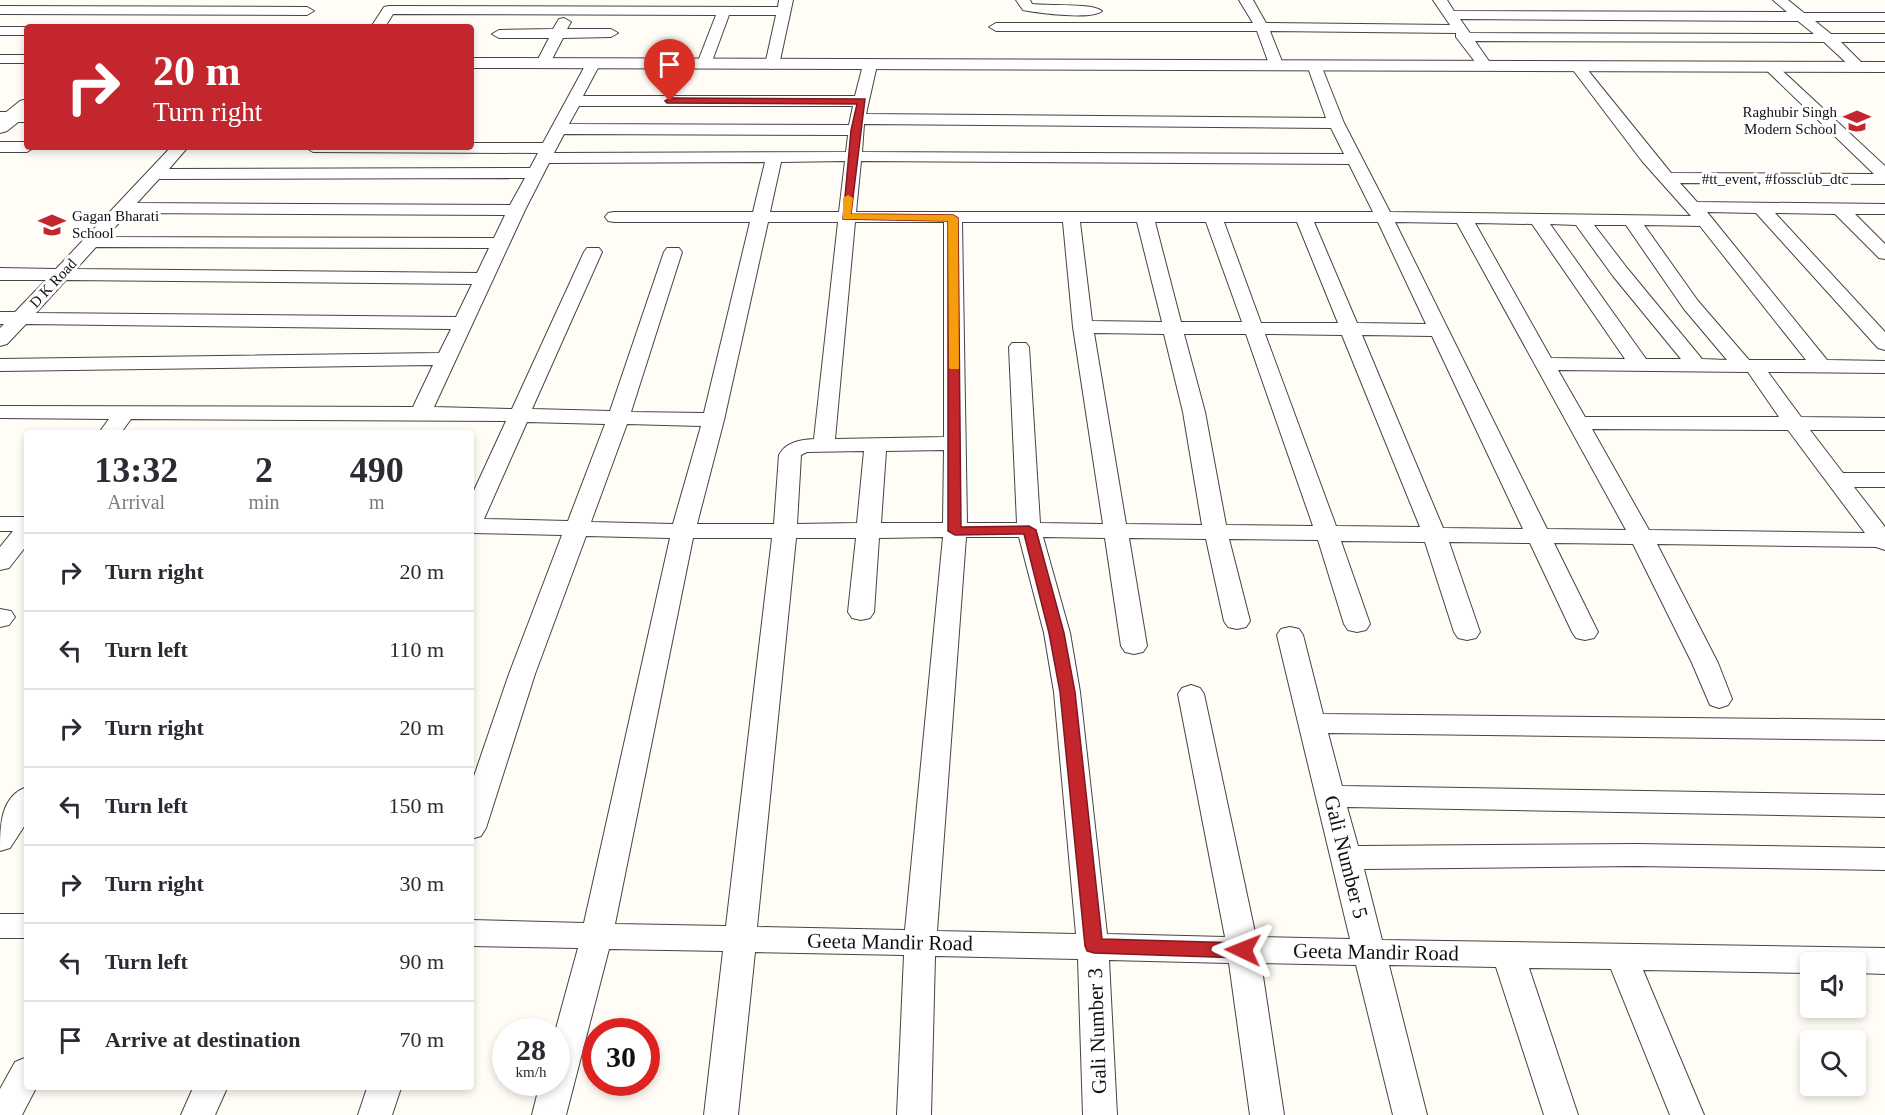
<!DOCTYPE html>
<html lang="en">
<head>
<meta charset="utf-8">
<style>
  body { margin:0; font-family:Georgia,serif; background:#f2f2f3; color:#2b2b33; height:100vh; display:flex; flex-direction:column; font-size:22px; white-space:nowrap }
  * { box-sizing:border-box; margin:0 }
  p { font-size:20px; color:#7c7c81 }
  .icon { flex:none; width:33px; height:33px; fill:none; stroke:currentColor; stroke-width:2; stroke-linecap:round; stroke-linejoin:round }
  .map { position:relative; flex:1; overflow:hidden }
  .panel { position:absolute; left:24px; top:430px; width:450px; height:660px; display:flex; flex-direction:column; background:#fff; border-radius:6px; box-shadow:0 3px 9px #0003 }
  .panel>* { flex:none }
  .guide { position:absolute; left:24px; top:24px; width:450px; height:126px; border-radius:6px; box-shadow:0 3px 9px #0003; background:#c4262e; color:#fff; overflow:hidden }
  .buttons { position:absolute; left:1800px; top:952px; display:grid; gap:12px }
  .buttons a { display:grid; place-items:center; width:66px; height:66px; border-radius:6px; background:#fff; box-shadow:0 3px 9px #0003; font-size:30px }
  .speed { position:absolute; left:492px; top:1018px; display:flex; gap:12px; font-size:30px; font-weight:700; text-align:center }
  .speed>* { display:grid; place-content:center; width:78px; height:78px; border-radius:50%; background:#fff; box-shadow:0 3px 9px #0003; line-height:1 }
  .speed small { font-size:15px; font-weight:400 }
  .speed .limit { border:9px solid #d22; background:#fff; color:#111 }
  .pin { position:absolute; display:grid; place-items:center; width:51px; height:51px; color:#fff; margin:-62px -26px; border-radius:50% 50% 50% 0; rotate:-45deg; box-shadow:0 0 6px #0007 }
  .pin .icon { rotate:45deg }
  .me { position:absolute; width:66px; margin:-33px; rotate:272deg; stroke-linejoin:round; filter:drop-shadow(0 0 4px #0008) }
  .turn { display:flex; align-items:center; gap:21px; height:126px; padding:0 30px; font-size:27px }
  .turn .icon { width:78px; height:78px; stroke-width:2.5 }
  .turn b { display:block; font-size:42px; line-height:51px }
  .eta { display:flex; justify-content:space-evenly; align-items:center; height:102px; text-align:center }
  .eta b { font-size:36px; font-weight:600; line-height:42px }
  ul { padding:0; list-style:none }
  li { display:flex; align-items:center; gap:18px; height:78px; padding:0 30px; border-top:2px solid #e1e1e2 }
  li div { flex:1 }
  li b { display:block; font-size:22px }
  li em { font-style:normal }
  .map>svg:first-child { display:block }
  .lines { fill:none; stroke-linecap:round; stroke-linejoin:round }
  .minor-casing { stroke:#444; stroke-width:2 }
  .tertiary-casing { stroke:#444; stroke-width:2 }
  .minor { fill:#fff; fill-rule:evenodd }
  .tertiary { fill:#fff; fill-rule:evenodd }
  .route { fill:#c4262e; stroke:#7f191e; stroke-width:1.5 }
  .slow { fill:#f59e0b }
  .labels { text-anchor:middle; stroke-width:6; stroke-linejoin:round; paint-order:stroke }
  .far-poi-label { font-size:15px; fill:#111; stroke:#fff; text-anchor:end }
  .far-street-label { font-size:15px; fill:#111; stroke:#fff }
  .near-street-label { font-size:21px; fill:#111; stroke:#fff }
</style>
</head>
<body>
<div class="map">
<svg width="1885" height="1115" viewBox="0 0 1885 1115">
  <rect width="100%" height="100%" fill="#fffdf5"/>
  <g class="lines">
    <defs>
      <g id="minor">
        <path d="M 779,0 L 793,0 L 779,65 L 772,69 L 765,65 L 776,15 L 729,15 L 711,64 L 704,68 L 697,64 L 716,15 L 393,14 L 385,27 L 371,27 L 384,7 L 389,6 L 778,7 Z"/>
        <path d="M 1016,0 L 1030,0 L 1032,4 C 1047,6 1093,3 1102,11 C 1092,20 1038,13 1023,10 Z"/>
        <path d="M 1239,0 L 1253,0 L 1266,23 L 1450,25 L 1433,0 L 1447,0 L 1454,11 L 1787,12 L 1773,0 L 1788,0 L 1804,13 L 1885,13 L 1885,21 L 1815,21 L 1831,34 L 1885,34 L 1885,42 L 1841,42 L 1866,67 L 1859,71 L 1854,70 L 1824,42 L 1475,41 L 1491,64 L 1484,68 L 1479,67 L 1456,37 L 1456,33 L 1270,31 L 1283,64 L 1276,68 L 1269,64 L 1257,31 L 996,31 L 989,27 L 996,23 L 1253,23 ZM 1460,19 L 1798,21 L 1814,34 L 1470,33 Z"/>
        <path d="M 0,6 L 307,7 L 314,11 L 307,15 L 0,14 Z"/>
        <path d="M 564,18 L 571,22 L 567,29 L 611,29 L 618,33 L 611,37 L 563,38 L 550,63 L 543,67 L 536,63 L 549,38 L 499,38 L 492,34 L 499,30 L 553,29 L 559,19 Z"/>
        <path d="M 0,27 L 28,27 L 27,35 L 0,35 Z"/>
        <rect x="0" y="55" width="27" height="8"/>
        <path d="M 593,60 L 600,64 L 583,96 L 855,96 L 863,65 L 870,61 L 877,65 L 866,114 L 1326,118 L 1307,65 L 1314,61 L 1321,65 L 1344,123 L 1390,212 L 1691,216 L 1642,161 L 1570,66 L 1572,63 L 1582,63 L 1671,173 L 1874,174 L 1762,66 L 1764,63 L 1774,63 L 1885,166 L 1885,184 L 1680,183 L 1697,202 L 1885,204 L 1885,214 L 1855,214 L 1885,244 L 1885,259 L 1879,258 L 1835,214 L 1775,213 L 1885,332 L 1885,350 L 1878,348 L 1756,213 L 1707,212 L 1827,360 L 1885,361 L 1885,373 L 1768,372 L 1801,417 L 1885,418 L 1885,430 L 1810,430 L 1843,473 L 1885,473 L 1885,487 L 1854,487 L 1885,527 L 1885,550 L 1876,547 L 1657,544 L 1718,663 L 1732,699 L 1728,705 L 1719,708 L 1710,705 L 1692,663 L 1633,544 L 1554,543 L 1598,632 L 1594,638 L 1585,640 L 1576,638 L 1572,632 L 1530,543 L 1449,542 L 1480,632 L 1476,638 L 1467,640 L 1458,638 L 1454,632 L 1425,542 L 1341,541 L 1370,624 L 1366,630 L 1357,632 L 1348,630 L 1344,624 L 1318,540 L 1229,539 L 1250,621 L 1246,627 L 1237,629 L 1228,627 L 1224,621 L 1206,539 L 1129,538 L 1147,646 L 1143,652 L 1134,654 L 1125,652 L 1121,646 L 1105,538 L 1043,537 L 1070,633 L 1080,692 L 1107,934 L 1225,937 L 1178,694 L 1182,688 L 1191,685 L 1200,688 L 1204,694 L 1256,937 L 1350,939 L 1277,635 L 1281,629 L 1290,627 L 1299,629 L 1303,635 L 1323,714 L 1885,720 L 1885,740 L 1328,733 L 1342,786 L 1885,795 L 1885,817 L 1347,807 L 1358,846 L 1636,844 L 1885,848 L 1885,870 L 1636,866 L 1364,869 L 1382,940 L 1885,948 L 1885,974 L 1856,973 L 1856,963 L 1810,963 L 1810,973 L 1643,970 L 1704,1115 L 1670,1115 L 1611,969 L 1529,968 L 1578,1115 L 1544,1115 L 1496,967 L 1389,965 L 1427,1115 L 1393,1115 L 1356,965 L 1261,963 L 1284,1115 L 1250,1115 L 1229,963 L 1109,960 L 1117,1115 L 1083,1115 L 1078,959 L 935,956 L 931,1115 L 897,1115 L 904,955 L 755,952 L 738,1115 L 704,1115 L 723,951 L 609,949 L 566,1115 L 532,1115 L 540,1083 L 556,1083 L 556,1032 L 555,1032 L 578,948 L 471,946 L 471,920 L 584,923 L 670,538 L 586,536 L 535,674 L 486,828 L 481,836 L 471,839 L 471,785 L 509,674 L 562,535 L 471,533 L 471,497 L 506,421 L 131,419 L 120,434 L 98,434 L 109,419 L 0,418 L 0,406 L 413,407 L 433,365 L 0,371 L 0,359 L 439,353 L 451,329 L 26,324 L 7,344 L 0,346 L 0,328 L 4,324 L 0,324 L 0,312 L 15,312 L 46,280 L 0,280 L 0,268 L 56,269 L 171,147 L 188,147 L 169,169 L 530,168 L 538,153 L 313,152 L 305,147 L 471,147 L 471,143 L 543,143 L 586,64 ZM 579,106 L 853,106 L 849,125 L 569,124 ZM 864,124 L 1331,128 L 1344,154 L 862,152 ZM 564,134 L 848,135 L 846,152 L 554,153 ZM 845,161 L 839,212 L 770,212 L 781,162 ZM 861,161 L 1349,164 L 1373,212 L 856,212 ZM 765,162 L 753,212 L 614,212 L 608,213 L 605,217 L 608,221 L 614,222 L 750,222 L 704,413 L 631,412 L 682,252 L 679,248 L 667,248 L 664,252 L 610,411 L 532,409 L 602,252 L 599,248 L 587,248 L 584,252 L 512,409 L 434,407 L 525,210 L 549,163 ZM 525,178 L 510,205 L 137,203 L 159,179 ZM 128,213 L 505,215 L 494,238 L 106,237 ZM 768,222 L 838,222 L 814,439 C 800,440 786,442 779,455 L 774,524 L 697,524 L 724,420 ZM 855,222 L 944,222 L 944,437 L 835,439 ZM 962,222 L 1063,222 L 1073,327 L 1103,524 L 1040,523 L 1029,347 L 1026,343 L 1012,343 L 1009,347 L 1017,523 L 967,523 ZM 1080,222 L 1137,222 L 1162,322 L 1092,321 ZM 1155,222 L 1206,222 L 1242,322 L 1181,322 ZM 1224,222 L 1297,222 L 1338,323 L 1261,323 ZM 1314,222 L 1378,222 L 1426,324 L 1357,323 ZM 1395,222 L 1457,223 L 1626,530 L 1547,529 ZM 1475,223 L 1532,224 L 1625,359 L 1551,358 ZM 1550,224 L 1576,225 L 1613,276 L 1681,359 L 1646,359 ZM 1594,225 L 1626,225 L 1684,309 L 1727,360 L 1702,359 L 1627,268 ZM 1644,225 L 1700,226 L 1806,360 L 1749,360 L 1698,301 ZM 96,247 L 489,248 L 477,273 L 76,269 ZM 66,280 L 472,284 L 456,317 L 36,313 ZM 1094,333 L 1164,334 L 1183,412 L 1202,525 L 1126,524 ZM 1184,334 L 1246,334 L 1313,526 L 1226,525 L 1205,412 ZM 1265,334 L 1342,335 L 1420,527 L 1336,526 ZM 1362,335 L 1432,336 L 1523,529 L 1443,528 ZM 1558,370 L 1748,372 L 1779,417 L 1585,417 ZM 527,422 L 605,424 L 568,521 L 484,519 ZM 627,424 L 701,426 L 673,524 L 591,522 ZM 1592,429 L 1788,430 L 1865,533 L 1649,530 ZM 944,450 L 943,523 L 881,523 L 886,451 ZM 864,451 L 857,523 L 797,524 L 801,455 L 807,452 ZM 943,537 L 905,930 L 757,927 L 796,538 L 856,538 L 848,612 L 852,618 L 861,620 L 870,618 L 874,612 L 879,538 ZM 966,537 L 1019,537 L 1044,633 L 1054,692 L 1076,934 L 937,931 ZM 693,538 L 772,538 L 726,926 L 615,924 Z"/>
        <rect x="0" y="112" width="27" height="10"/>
        <path d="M 0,142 L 27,142 L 27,147 L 35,147 L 27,152 L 0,152 Z"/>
        <path d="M 0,517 L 27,517 L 27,545 L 9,568 L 0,570 L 0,547 L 13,531 L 0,531 Z"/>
        <path d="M 0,609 L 11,611 L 15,617 L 9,625 L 0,627 Z"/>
        <path d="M 27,787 L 27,822 L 10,848 L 0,851 C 0,827 0,796 27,787 Z"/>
        <rect x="0" y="914" width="27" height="24"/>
        <path d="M 27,1057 L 27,1088 L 36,1088 L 22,1115 L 0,1115 L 0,1089 L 15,1062 Z"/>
        <path d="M 193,1088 L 227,1088 L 215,1115 L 181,1115 Z"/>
        <path d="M 367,1088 L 401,1088 L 392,1115 L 358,1115 Z"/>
      </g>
      <g id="tertiary">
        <path d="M 471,58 L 1885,62 L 1885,72 L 471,68 Z"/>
        <path d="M 27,99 L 27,115 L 7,131 L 0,133 L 0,117 L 20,101 Z"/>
      </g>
    </defs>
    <!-- minor casing -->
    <use href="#minor" class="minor-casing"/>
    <!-- tertiary casing -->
    <use href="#tertiary" class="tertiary-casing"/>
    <!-- minor -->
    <use href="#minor" class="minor"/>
    <!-- tertiary -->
    <use href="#tertiary" class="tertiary"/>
  </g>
  <!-- route -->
  <path class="route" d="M 670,98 L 865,99 L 851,214 L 953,215 L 958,218 L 961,527 L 1029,526 L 1036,530 L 1064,633 L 1075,692 L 1102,939 L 1243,943 L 1249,945 L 1252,950 L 1249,956 L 1243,958 L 1094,953 L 1087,951 L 1085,946 L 1060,692 L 1049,633 L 1024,534 L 955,535 L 948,531 L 948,221 L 843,219 L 851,130 L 857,104 L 667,103 L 665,101 Z"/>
  <!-- slow -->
  <path class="slow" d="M 848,195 L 853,198 L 851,214 L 953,215 L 958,218 L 959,369 L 950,369 L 949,367 L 948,221 L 843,219 L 843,198 Z"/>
  <!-- icons -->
  <defs>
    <symbol id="school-bare" viewBox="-9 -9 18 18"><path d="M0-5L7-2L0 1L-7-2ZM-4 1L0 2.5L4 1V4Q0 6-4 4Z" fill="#c4262e" stroke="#fff" stroke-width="2.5" paint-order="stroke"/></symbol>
  </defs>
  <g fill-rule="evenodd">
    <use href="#school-bare" x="1838" y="102" width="38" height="38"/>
    <use href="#school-bare" x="33" y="206" width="38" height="38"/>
  </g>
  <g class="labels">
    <!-- far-poi labels -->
    <g class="far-poi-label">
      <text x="1837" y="117">Raghubir Singh<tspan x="1837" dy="17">Modern School</tspan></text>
      <text x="72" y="221" text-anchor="start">Gagan Bharati<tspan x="72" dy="17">School</tspan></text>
    </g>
    <!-- far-street labels -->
    <g class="far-street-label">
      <text x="1775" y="184">#tt_event, #fossclub_dtc</text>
      <text transform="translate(53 283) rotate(-47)" y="5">D K Road</text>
    </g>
    <!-- near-street labels -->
    <g class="near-street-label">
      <text transform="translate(1346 857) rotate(76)" y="7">Gali Number 5</text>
      <text transform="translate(890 942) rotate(1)" y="7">Geeta Mandir Road</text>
      <text transform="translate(1376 952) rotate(1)" y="7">Geeta Mandir Road</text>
      <text transform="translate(1097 1031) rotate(-92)" y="7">Gali Number 3</text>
    </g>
  </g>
</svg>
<div class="buttons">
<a><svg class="icon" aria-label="sound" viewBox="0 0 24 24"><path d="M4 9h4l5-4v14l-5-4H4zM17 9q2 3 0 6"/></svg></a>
<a><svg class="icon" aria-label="search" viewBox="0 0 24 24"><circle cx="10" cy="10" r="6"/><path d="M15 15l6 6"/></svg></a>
</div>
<div class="speed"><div>28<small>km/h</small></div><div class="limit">30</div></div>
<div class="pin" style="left:670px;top:101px;background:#d93025"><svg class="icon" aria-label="arrive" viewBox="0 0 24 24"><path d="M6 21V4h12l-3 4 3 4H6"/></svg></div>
<svg class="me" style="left:1243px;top:950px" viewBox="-20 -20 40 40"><path d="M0-17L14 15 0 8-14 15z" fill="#c4262e" stroke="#fff" stroke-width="4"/></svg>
<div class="guide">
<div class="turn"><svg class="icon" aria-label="right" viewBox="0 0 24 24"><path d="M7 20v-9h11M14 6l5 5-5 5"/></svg><div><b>20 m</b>Turn right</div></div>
</div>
<section class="panel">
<div class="eta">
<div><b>13:32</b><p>Arrival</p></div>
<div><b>2</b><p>min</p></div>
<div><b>490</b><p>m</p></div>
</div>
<ul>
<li><svg class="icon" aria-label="right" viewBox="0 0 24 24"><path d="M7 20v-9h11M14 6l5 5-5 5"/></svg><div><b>Turn right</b></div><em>20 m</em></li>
<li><svg class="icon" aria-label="left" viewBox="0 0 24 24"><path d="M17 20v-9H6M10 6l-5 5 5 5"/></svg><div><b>Turn left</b></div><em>110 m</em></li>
<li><svg class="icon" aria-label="right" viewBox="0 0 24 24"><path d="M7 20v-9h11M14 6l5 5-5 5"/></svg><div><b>Turn right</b></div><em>20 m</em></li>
<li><svg class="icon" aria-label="left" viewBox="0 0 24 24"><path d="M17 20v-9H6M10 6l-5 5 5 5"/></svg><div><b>Turn left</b></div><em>150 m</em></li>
<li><svg class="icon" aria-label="right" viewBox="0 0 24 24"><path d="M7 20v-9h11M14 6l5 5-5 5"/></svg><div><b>Turn right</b></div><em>30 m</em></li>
<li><svg class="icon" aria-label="left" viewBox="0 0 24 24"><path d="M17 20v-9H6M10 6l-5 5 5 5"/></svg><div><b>Turn left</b></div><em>90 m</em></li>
<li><svg class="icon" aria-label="arrive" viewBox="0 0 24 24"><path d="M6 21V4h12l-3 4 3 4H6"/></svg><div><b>Arrive at destination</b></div><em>70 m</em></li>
</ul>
</section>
</div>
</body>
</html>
